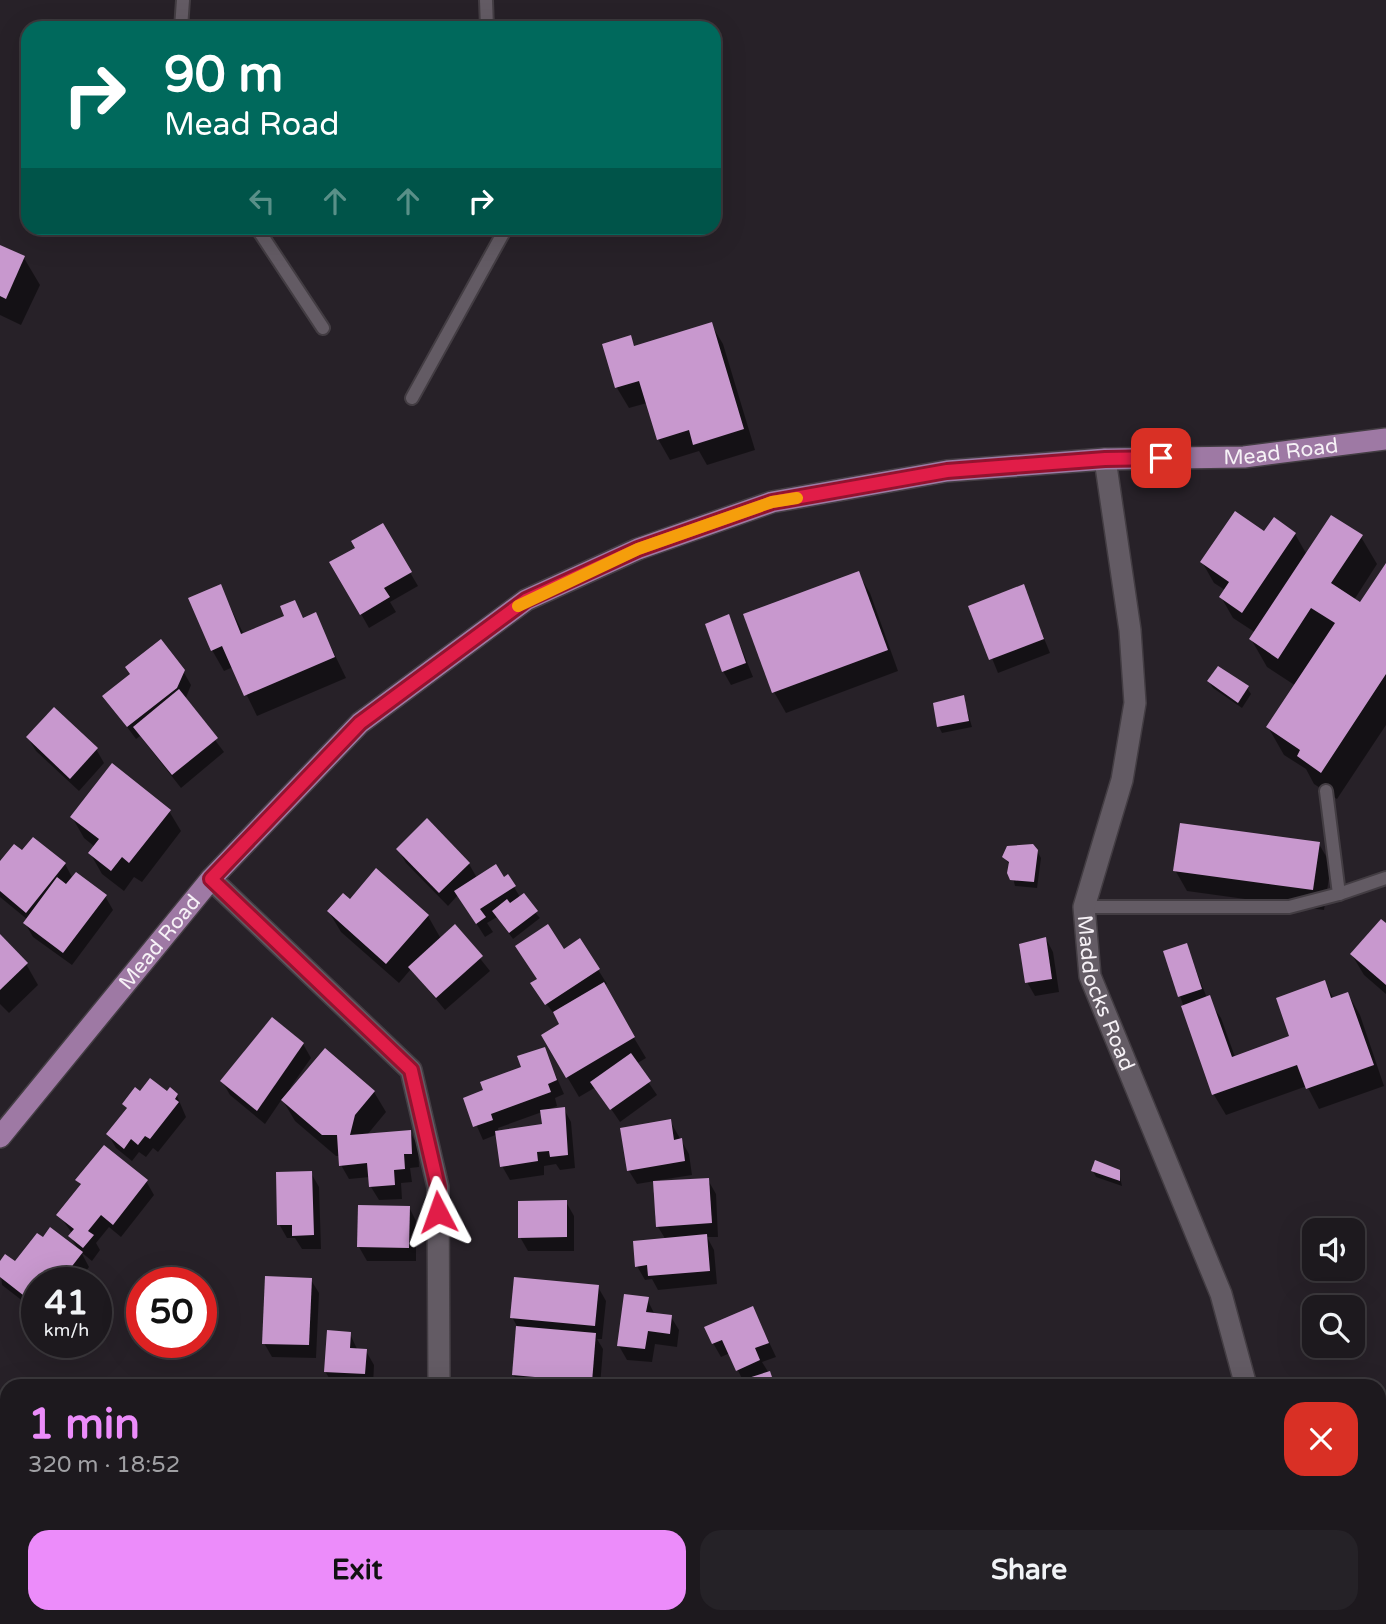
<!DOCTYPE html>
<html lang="en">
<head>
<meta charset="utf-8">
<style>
  body { margin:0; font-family:"Varela Round",sans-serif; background:#252227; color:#f1f3f6; height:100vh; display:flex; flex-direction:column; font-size:26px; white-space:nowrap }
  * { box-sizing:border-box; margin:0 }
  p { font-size:23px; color:#a0a0a4 }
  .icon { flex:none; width:38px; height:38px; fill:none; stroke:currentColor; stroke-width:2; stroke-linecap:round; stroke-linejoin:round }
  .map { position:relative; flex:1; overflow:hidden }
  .panel { position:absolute; left:0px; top:1379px; width:1386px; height:245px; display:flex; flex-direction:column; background:#1d191e; border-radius:21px 21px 0 0; box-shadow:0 7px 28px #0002,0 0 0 2px #3b383c }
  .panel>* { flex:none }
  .hud { position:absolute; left:21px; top:21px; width:700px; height:214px; border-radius:21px; box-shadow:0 7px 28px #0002,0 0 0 2px #3b383c; background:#00695c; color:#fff; overflow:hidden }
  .tools { position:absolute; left:1302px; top:1218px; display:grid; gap:14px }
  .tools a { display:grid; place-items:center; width:63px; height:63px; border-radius:14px; background:#1d191e; box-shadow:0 7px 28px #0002,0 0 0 2px #3b383c; font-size:35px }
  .speed { position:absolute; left:21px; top:1267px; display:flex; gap:14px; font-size:35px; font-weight:700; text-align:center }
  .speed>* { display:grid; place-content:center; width:91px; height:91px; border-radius:50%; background:#1d191e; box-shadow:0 7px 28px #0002,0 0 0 2px #3b383c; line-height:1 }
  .speed small { font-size:18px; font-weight:400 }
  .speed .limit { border:10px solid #d22; background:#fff; color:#111 }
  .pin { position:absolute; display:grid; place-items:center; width:60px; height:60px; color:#fff; margin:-30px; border-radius:14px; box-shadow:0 4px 10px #0006 }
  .me { position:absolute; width:77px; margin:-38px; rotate:356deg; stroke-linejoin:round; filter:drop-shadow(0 0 5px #0008) }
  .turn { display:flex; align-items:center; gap:24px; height:147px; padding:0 28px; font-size:32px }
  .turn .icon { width:91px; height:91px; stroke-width:2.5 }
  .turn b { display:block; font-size:49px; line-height:60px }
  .lanes { display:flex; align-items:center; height:66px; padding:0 28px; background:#0003; justify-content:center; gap:35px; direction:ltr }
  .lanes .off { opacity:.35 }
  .round { display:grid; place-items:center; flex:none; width:74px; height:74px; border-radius:21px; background:#252227 }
  .headline { display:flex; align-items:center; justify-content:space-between; height:119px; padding:0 28px }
  h1 { font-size:42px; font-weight:700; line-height:52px; color:#ec8cfa }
  .cta { display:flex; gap:14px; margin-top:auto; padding:14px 28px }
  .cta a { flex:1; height:80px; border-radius:21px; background:#ec8cfa; color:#111; font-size:28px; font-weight:700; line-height:80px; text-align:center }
  .cta a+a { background:#252227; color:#f1f3f6 }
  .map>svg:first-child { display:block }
  .shadow { fill:#0007; fill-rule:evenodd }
  .building { fill:#c898ce }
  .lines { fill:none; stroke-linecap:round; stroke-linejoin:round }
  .lane-casing { stroke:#433d43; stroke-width:16 }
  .street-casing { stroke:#433d43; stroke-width:24 }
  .secondary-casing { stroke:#433d43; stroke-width:24 }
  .primary-casing { stroke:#433d43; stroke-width:24 }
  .lane { stroke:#635b64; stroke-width:12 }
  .street { stroke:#635b64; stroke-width:21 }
  .secondary { stroke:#635b64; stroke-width:21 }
  .primary { stroke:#9e79a4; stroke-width:21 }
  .route-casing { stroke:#92132f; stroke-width:18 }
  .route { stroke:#e11d48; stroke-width:12 }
  .slow { stroke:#f59e0b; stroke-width:12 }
  .labels { text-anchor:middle; stroke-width:7; stroke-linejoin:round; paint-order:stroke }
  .street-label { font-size:21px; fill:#f6f1f6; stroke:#272128 }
</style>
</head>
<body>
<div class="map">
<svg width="1386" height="1624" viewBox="0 0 1386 1624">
  <rect width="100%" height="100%" fill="#272128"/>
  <!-- shadow -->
  <g class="shadow">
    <path d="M 0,247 L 24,258 L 40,285 L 21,325 L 0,315 Z"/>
    <path d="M 711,324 L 723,344 L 755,450 L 707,465 L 699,451 L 670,460 L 658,439 L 647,403 L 629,408 L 617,388 L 604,345 L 630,338 L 635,347 Z"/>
    <path d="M 382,525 L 418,586 L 390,602 L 396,612 L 369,628 L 332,563 L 357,548 Z"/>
    <path d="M 1265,534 L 1295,534 L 1307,555 L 1361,537 L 1377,564 L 1354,600 L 1361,604 L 1386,566 L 1386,725 L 1337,799 L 1314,784 L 1306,769 L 1284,755 L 1268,727 L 1296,686 L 1267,667 L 1251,639 L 1256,633 L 1233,618 L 1221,597 L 1225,590 L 1214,583 L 1202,562 Z"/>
    <path d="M 858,573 L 870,593 L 898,671 L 786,713 L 774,692 L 745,615 Z"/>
    <path d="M 220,586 L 244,635 L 286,617 L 294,602 L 304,619 L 315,614 L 346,678 L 257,716 L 233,667 L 224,671 L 212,650 Z"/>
    <path d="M 1023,587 L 1050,653 L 998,673 L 971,607 Z"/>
    <path d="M 729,617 L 753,677 L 731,685 L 723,671 Z"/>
    <path d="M 183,671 L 191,685 L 185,700 L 224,752 L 181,788 L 140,736 L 136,739 L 104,696 Z"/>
    <path d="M 1209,682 L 1247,688 L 1251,694 L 1242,708 L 1213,688 Z"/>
    <path d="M 963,697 L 972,727 L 942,733 L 939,727 Z"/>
    <path d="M 28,738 L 96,749 L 104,763 L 79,791 L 36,751 Z"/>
    <path d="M 169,811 L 181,831 L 142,882 L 134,877 L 124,891 L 102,874 L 90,853 L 95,847 L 84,838 L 72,817 Z"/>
    <path d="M 1319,844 L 1331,865 L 1324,910 L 1187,891 L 1175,870 Z"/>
    <path d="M 398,849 L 469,864 L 477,878 L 508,877 L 520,897 L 540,918 L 513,939 L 497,917 L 487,923 L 493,932 L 485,937 L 458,895 L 448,906 L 406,863 Z"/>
    <path d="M 1037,851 L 1041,858 L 1037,888 L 1015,886 L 1010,865 L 1004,857 Z"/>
    <path d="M 22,852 L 65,864 L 73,879 L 105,896 L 113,910 L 72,965 L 33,937 L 25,923 L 28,920 L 0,897 L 0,864 Z"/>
    <path d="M 350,901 L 428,916 L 441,939 L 455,927 L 490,971 L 445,1010 L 411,969 L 399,983 L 341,932 L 329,912 Z"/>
    <path d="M 1386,926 L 1386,994 L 1364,975 L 1352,955 Z"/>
    <path d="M 0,937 L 26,964 L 38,985 L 9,1013 L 0,1004 Z"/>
    <path d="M 1046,939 L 1053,952 L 1059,992 L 1035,996 L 1027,982 Z"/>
    <path d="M 580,941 L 607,984 L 603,986 L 646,1058 L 636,1064 L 657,1095 L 620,1122 L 596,1087 L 579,1097 L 543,1036 L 562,1024 L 541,997 L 538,980 L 564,951 Z"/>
    <path d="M 1186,945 L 1207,998 L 1221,1018 L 1235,1057 L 1292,1037 L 1325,983 L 1334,999 L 1348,994 L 1360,1015 L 1384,1086 L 1319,1109 L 1307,1086 L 1226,1115 L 1214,1095 L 1165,952 Z"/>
    <path d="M 272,1019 L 303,1044 L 311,1058 L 290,1088 L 374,1092 L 386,1112 L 367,1135 L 410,1132 L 418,1146 L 419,1167 L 410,1168 L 412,1182 L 401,1183 L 402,1199 L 379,1200 L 371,1187 L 370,1177 L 349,1179 L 341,1165 L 340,1156 L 336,1156 L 295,1121 L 282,1099 L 265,1124 L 230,1095 L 222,1081 Z"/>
    <path d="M 544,1049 L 564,1094 L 555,1098 L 557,1106 L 550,1109 L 564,1109 L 571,1122 L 575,1168 L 560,1170 L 556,1164 L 544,1166 L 544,1175 L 510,1180 L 502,1166 L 498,1134 L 483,1140 L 465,1099 L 485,1091 L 523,1068 ZM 542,1112 L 544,1126 L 499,1132 L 498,1128 Z"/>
    <path d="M 140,1093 L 177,1096 L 186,1117 L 158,1152 L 153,1148 L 146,1157 L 139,1152 L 132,1161 L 116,1148 L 108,1134 L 128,1110 L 124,1104 Z"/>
    <path d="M 670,1121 L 689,1154 L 692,1175 L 660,1180 L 660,1183 L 708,1180 L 716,1194 L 718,1237 L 707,1237 L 714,1250 L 717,1284 L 658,1290 L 652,1279 L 645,1280 L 637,1266 L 666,1240 L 658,1227 L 655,1181 L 637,1184 L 629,1171 Z"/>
    <path d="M 1093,1171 L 1119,1172 L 1122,1186 L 1096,1177 Z"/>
    <path d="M 311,1173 L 319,1187 L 321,1249 L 302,1249 L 295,1238 L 287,1238 L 279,1224 Z"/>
    <path d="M 78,1180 L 146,1181 L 154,1195 L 121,1237 L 109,1227 L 96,1243 L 100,1250 L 92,1261 L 81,1252 L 89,1267 L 77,1283 L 37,1283 L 37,1312 L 2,1285 L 0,1264 L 79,1251 L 70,1236 L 72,1233 L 59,1215 L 81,1186 Z"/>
    <path d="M 566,1202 L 574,1216 L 574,1251 L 528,1251 L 520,1237 Z"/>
    <path d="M 409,1207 L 416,1221 L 416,1261 L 367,1261 L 359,1247 Z"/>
    <path d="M 311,1280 L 319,1293 L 316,1358 L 272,1357 L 264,1343 Z"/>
    <path d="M 598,1287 L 606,1301 L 602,1339 L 597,1339 L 603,1349 L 600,1386 L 520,1386 L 513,1374 L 518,1328 L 512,1317 Z"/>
    <path d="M 647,1299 L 655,1315 L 671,1317 L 679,1330 L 677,1347 L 655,1344 L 652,1362 L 627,1360 L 619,1346 Z"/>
    <path d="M 753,1308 L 776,1357 L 762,1362 L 777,1386 L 742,1386 L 743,1381 L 730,1353 L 721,1357 L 713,1343 Z"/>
    <path d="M 350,1334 L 358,1351 L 366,1351 L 374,1365 L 373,1386 L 333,1385 L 325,1371 Z"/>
    <path d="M 7,1481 L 7,1563 L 0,1565 L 0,1483 Z"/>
    <path d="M 487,1617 L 543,1617 L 542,1624 L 491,1624 Z"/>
    <path d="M 797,1617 L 815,1617 L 816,1624 L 753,1624 Z"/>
  </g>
  <!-- building -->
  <g class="building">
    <path d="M 0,245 L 25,256 L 6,299 L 0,296 Z"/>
    <path d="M 712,322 L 744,429 L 693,445 L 689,430 L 657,440 L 639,381 L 615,388 L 602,344 L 631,335 L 634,346 Z"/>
    <path d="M 1235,511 L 1264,531 L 1274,517 L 1296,533 L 1242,613 L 1219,597 L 1229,582 L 1200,562 Z"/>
    <path d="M 1331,515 L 1363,535 L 1331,583 L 1360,602 L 1386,563 L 1386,674 L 1321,773 L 1297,756 L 1300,750 L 1266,727 L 1335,623 L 1311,608 L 1278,659 L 1249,639 Z"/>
    <path d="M 383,523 L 412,572 L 384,588 L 390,597 L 360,615 L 329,562 L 355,548 L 351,541 Z"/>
    <path d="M 859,571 L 888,650 L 772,693 L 743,614 Z"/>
    <path d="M 221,584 L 241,634 L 284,616 L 280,606 L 295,600 L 303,618 L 316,612 L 335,657 L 244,696 L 222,646 L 211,651 L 188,598 Z"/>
    <path d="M 1024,584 L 1044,639 L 989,660 L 968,606 Z"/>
    <path d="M 729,614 L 746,663 L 722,672 L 705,624 Z"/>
    <path d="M 161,639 L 185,670 L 177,688 L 127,727 L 102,696 L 130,674 L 125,667 Z"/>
    <path d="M 1218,666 L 1249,686 L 1238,703 L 1207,681 Z"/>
    <path d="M 179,689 L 218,738 L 172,775 L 133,727 Z"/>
    <path d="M 964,695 L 969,721 L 937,727 L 933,703 Z"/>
    <path d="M 54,707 L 98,748 L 70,779 L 26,737 Z"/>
    <path d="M 112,763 L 171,810 L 129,863 L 122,857 L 111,871 L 88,853 L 99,839 L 70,817 Z"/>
    <path d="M 427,818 L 470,863 L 439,893 L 396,849 Z"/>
    <path d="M 1180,823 L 1320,842 L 1313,890 L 1173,871 Z"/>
    <path d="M 33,837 L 66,863 L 26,913 L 0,891 L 0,861 L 14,844 L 22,850 Z"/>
    <path d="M 1033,844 L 1038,850 L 1034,882 L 1010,880 L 1007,873 L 1009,862 L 1002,857 L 1007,846 Z"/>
    <path d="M 496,864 L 504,877 L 508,874 L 516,886 L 480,909 L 486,917 L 476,924 L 454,891 Z"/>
    <path d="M 376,868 L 429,915 L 386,964 L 327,911 L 343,893 L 350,899 Z"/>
    <path d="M 76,872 L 107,895 L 63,953 L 23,923 L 57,877 L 66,884 Z"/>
    <path d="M 524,893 L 538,911 L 509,933 L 492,911 L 507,899 L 510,903 Z"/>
    <path d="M 1381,919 L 1386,923 L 1386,985 L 1350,954 Z"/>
    <path d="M 455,924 L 483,956 L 436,998 L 408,967 Z"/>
    <path d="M 548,924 L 564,949 L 580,938 L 600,969 L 545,1005 L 530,983 L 537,979 L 515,946 Z"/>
    <path d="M 0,934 L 28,963 L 0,990 Z"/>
    <path d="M 1046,937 L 1052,979 L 1025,983 L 1019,944 Z"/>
    <path d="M 1187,943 L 1202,989 L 1178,997 L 1163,951 Z"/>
    <path d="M 1325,980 L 1331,998 L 1348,992 L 1374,1065 L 1306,1089 L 1297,1065 L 1212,1095 L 1181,1006 L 1210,995 L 1232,1057 L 1289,1036 L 1276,998 Z"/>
    <path d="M 604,982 L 635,1037 L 566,1078 L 541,1035 L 559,1024 L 553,1012 Z"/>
    <path d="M 272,1017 L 304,1043 L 257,1111 L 220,1081 Z"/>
    <path d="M 545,1047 L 557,1080 L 548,1084 L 551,1092 L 491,1114 L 493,1120 L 473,1127 L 463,1098 L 483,1090 L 480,1082 L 521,1067 L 517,1056 Z"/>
    <path d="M 325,1048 L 375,1091 L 355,1115 L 350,1135 L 411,1130 L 412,1154 L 404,1154 L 405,1169 L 394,1170 L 395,1185 L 369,1187 L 367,1163 L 339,1166 L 337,1135 L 322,1135 L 281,1100 Z"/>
    <path d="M 631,1053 L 651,1081 L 610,1110 L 590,1082 Z"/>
    <path d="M 150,1078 L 167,1091 L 170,1087 L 178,1094 L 175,1099 L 179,1102 L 150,1139 L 145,1136 L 138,1145 L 131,1139 L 124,1149 L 106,1134 L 127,1108 L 122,1104 L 135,1087 L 140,1091 Z"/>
    <path d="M 565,1107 L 568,1155 L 550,1157 L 549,1151 L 537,1152 L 538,1161 L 500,1167 L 495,1131 L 542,1124 L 540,1110 Z"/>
    <path d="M 671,1119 L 674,1140 L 682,1138 L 685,1161 L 627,1171 L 620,1128 Z"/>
    <path d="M 104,1145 L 148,1180 L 113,1225 L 101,1215 L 88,1231 L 94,1235 L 83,1248 L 68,1236 L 74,1229 L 56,1215 L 81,1184 L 75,1180 Z"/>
    <path d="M 1095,1160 L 1120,1170 L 1120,1181 L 1091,1171 Z"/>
    <path d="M 312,1171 L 314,1235 L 292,1236 L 292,1225 L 277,1225 L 276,1172 Z"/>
    <path d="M 709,1178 L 712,1223 L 656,1227 L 653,1181 Z"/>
    <path d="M 567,1200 L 567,1237 L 518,1238 L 518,1201 Z"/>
    <path d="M 358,1205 L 410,1206 L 409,1248 L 357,1247 Z"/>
    <path d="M 50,1227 L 83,1252 L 59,1283 L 37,1283 L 37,1306 L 0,1277 L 0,1261 L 5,1254 L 15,1261 L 37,1233 L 43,1237 Z"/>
    <path d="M 707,1234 L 710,1271 L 648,1276 L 647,1265 L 635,1267 L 633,1241 Z"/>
    <path d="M 265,1276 L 312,1278 L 309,1345 L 262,1344 Z"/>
    <path d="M 514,1277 L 599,1285 L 595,1326 L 510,1318 Z"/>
    <path d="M 624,1294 L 649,1297 L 646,1312 L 672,1315 L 670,1334 L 648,1331 L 645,1349 L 617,1346 Z"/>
    <path d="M 753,1306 L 769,1343 L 755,1348 L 760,1360 L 736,1371 L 722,1340 L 712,1344 L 704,1327 Z"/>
    <path d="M 516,1326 L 596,1333 L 592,1382 L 512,1375 Z"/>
    <path d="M 327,1330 L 351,1332 L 350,1348 L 367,1349 L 365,1374 L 324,1372 Z"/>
    <path d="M 770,1371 L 775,1386 L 740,1386 L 739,1381 Z"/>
    <path d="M 7,1479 L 7,1547 L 0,1549 L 0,1481 Z"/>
    <path d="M 514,1617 L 534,1617 L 533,1621 Z"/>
    <rect x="751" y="1617" width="59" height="7"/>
  </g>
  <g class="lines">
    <defs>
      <g id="lane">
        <path d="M 486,0 L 487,28"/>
        <path d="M 181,28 L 183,0"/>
        <path d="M 257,228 L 323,328"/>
        <path d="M 412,398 L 506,228"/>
        <path d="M 1339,894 L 1386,878"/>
        <path d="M 1084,907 L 1289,907 L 1339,894 L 1326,791"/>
      </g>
      <g id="street">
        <path id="s1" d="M 1105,459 L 1130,630 L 1135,703 L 1122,780 L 1084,907 L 1090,976 L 1221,1294 L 1246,1386"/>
        <path d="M 1298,1617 L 1300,1624"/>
        <path d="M 162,1624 L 163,1617"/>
        <path d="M 291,1624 L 295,1618 L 400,1624"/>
      </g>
      <g id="secondary">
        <path d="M 211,879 L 411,1070 L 438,1187 L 439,1386"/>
        <path d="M 407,1624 L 408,1617"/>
      </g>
      <g id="primary">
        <path id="s2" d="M 0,1137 L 211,879 L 360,723 L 526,600 L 638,549 L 772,502 L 947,471 L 1105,459 L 1244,457 L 1386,439"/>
      </g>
    </defs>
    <!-- lane casing -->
    <use href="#lane" class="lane-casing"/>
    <!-- street casing -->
    <use href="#street" class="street-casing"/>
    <!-- secondary casing -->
    <use href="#secondary" class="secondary-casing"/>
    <!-- primary casing -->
    <use href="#primary" class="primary-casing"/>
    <!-- lane -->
    <use href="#lane" class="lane"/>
    <!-- street -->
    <use href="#street" class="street"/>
    <!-- secondary -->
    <use href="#secondary" class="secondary"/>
    <!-- primary -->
    <use href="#primary" class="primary"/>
  </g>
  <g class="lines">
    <defs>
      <path id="route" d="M 438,1212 L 438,1187 L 411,1070 L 211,879 L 360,723 L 526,600 L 638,549 L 772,502 L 947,471 L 1105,459 L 1161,458"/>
    </defs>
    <!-- route casing -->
    <use href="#route" class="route-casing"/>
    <!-- route -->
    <use href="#route" class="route"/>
    <!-- slow -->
    <path class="slow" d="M 518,606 L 638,549 L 772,502 L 797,498"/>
  </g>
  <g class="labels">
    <!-- street labels -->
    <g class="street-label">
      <text dy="7" stroke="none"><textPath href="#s2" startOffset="1533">Mead Road</textPath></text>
      <text dy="7" stroke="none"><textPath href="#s2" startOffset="252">Mead Road</textPath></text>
      <text dy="7" stroke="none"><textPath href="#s1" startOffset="546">Maddocks Road</textPath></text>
    </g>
  </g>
</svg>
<div class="tools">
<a><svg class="icon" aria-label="sound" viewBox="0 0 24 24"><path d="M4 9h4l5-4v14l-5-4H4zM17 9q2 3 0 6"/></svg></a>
<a><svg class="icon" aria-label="search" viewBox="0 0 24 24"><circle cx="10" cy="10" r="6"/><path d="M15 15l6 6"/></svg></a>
</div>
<div class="speed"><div>41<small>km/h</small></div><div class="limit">50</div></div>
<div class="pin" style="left:1161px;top:458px;background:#d93025"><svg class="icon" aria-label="arrive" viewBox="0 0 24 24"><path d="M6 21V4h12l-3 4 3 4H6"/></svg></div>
<svg class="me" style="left:438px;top:1212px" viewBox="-20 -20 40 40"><path d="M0-17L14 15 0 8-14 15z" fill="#e11d48" stroke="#fff" stroke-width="4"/></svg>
<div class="hud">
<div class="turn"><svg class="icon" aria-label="right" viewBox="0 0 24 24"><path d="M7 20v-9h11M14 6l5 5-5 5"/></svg><div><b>90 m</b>Mead Road</div></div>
<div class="lanes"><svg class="icon off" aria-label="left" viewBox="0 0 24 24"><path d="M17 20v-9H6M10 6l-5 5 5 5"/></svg><svg class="icon off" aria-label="ahead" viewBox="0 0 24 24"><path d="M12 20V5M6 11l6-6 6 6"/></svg><svg class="icon off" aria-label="ahead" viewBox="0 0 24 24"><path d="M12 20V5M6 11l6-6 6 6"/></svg><svg class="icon" aria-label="right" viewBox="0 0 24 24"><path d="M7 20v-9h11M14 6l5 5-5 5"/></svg></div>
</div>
<section class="panel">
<div class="headline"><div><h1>1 min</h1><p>320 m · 18:52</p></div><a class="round" style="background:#d93025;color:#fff"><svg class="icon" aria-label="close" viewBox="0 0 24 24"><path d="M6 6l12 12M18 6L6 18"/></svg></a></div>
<div class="cta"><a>Exit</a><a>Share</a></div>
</section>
</div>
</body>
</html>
